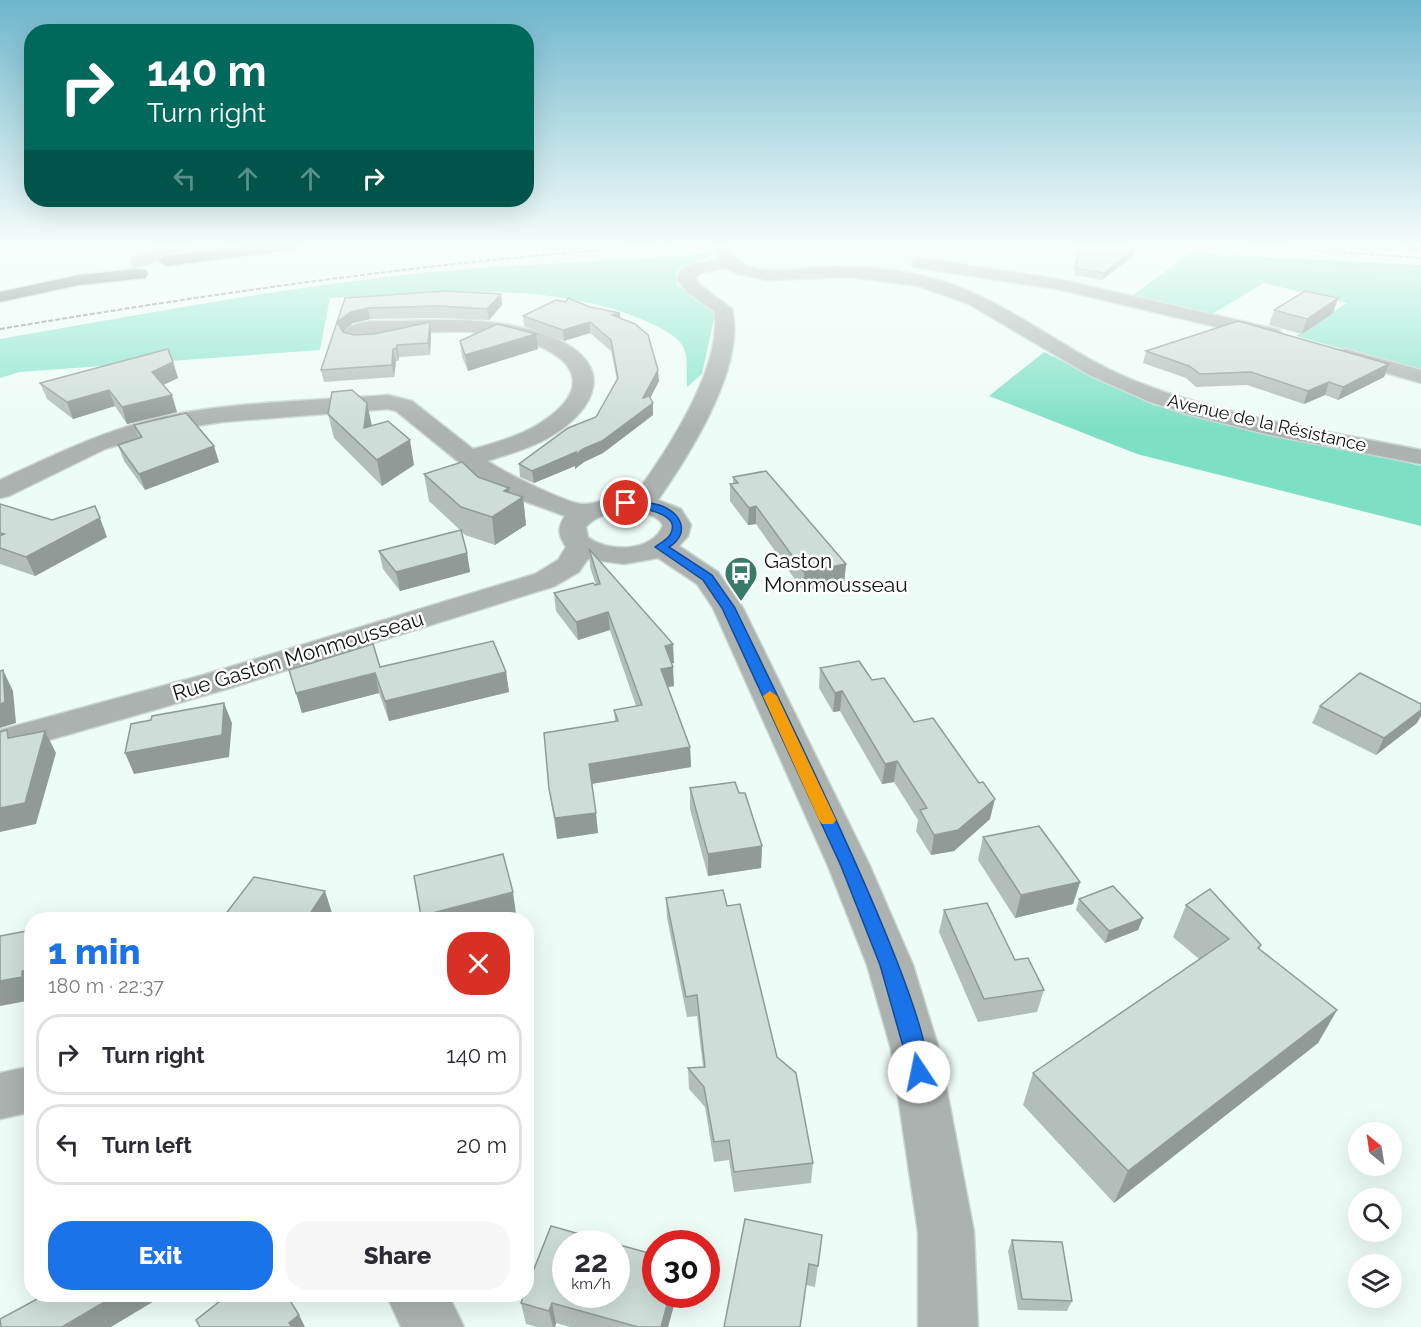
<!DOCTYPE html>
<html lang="en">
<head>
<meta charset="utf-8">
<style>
  body { margin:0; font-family:Raleway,sans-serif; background:#f7f7f7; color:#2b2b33; height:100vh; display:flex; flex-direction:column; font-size:22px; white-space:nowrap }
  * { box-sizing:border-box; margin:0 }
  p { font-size:20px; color:#7c7c81 }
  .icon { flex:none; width:33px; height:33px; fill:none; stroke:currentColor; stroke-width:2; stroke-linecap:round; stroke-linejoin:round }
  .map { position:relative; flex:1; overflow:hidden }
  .details { position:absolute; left:24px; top:912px; width:510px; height:390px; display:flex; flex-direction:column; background:#fff; border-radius:24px; box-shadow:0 6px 24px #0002 }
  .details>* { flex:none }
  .banner { position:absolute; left:24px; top:24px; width:510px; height:183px; border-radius:24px; box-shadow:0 6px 24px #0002; background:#00695c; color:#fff; overflow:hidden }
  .needle { width:39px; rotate:330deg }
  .tools { position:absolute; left:1348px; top:1122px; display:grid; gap:12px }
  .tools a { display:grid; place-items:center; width:54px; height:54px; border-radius:50%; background:#fff; box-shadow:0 6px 24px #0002; font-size:30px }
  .speed { position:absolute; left:552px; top:1230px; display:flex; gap:12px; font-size:30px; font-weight:700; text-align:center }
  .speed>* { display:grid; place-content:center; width:78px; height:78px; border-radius:50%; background:#fff; box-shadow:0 6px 24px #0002; line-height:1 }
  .speed small { font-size:15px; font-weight:400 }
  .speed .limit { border:9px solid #d22; background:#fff; color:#111 }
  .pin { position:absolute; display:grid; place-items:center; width:51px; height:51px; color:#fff; margin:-26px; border:3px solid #fff; border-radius:50%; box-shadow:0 2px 6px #0007 }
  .me { position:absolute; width:66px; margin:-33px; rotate:349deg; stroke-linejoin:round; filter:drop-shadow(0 0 4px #0008) }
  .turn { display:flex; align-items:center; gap:21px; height:126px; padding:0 24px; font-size:27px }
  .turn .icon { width:78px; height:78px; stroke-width:2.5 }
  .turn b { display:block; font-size:42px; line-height:51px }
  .lanes { display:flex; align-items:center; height:57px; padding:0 24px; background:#0003; justify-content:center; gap:30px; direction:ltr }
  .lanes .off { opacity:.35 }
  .round { display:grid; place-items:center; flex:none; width:63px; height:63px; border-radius:24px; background:#f7f7f7 }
  .head { display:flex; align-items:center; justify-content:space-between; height:102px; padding:0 24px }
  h1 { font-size:36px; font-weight:800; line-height:45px; color:#1a73e8 }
  .action { display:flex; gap:12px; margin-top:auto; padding:12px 24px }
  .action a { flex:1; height:69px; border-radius:24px; background:#1a73e8; color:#fff; font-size:24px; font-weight:800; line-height:69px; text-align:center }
  .action a+a { background:#f7f7f7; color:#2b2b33 }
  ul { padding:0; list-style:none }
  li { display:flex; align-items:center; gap:18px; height:81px; margin:0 12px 9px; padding:0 12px; border:3px solid #e1e1e2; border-radius:24px }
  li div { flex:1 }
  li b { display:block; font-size:22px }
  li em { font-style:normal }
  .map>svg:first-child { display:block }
  .green { fill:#8ce5cd }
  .forest { fill:#7de0c5 }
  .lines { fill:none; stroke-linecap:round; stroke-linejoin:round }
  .minor-casing { stroke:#c9d7d2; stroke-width:3 }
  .major-casing { stroke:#c9d7d2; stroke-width:3 }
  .minor { fill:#acb2b0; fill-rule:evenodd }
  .major { fill:#6c7874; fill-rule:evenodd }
  .rail { stroke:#7c8683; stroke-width:2; stroke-dasharray:5 2; stroke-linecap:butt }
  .wall { fill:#b1beba }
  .shaded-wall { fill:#909b97 }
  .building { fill:#ceddd8; stroke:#909b97; stroke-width:1.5 }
  .route { fill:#1a73e8; stroke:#114b97; stroke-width:1.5 }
  .slow { fill:#f59e0b }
  .labels { text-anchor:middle; stroke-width:5; stroke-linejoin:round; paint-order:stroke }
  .far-street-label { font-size:18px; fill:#0e1312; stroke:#fff }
  .poi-label { font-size:21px; fill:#0e1312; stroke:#fff; text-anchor:start }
  .street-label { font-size:21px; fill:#0e1312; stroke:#fff }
</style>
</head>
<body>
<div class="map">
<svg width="1421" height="1327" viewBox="0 0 1421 1327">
  <rect width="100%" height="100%" fill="#edfcf7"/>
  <!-- green -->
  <g class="green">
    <path d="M 715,252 L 707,258 L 678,269 L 676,274 L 677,285 L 697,297 L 715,314 L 702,374 L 687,387 C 686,377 688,361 685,351 C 680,336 659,327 646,321 C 547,278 434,294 330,298 L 320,350 L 20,372 L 0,378 L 0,339 C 137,315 274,289 412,274 C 513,263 614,263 715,252 Z"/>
    <path d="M 1190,253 L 1421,278 L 1421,371 L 1296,336 L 1347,303 L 1264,283 L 1207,317 L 1129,298 Z"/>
  </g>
  <!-- forest -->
  <g class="forest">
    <path d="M 1190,253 L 1421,265 L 1421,278 Z"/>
    <path d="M 1044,352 L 1153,405 L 1421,466 L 1421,526 L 1137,454 L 989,396 Z"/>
  </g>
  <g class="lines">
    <defs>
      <g id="minor">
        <path d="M 167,244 L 194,244 C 191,247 149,264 143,266 C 138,267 138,267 133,266 L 131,262 L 133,258 Z"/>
        <path d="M 714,244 L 726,244 C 733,254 736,261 748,266 C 773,275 804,267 829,267 C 861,266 893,269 924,276 C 1001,294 1059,349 1130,379 C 1223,417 1323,430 1421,450 L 1421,464 L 1270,435 L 1187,414 L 1150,402 L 1089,375 L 969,304 L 919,286 L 851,277 L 767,280 L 738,274 L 726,268 L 704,272 L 695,277 L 699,284 L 732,309 C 746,366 690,454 658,500 L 681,509 L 691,525 L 688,536 L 679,546 L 718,572 L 743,608 L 870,866 L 913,965 L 939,1049 L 974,1232 L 978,1327 L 918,1327 L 918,1232 L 891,1049 L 867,965 L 828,866 L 713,608 L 697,584 L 658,558 L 624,564 L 588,559 L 579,572 L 555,586 L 227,689 L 0,754 L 0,730 L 203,675 L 535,574 L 558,560 L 566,547 C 558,535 557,528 565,516 L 524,501 L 476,476 L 396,411 L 388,409 L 222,422 L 170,430 L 105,449 L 9,496 L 0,498 L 0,480 C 54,455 107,429 166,416 C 238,401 315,401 388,395 L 412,401 L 473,449 C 492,444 512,438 530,429 C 589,397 588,360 522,340 C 484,329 442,331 403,333 L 400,337 L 364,346 L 347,343 L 342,334 C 354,317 385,322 403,321 C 452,319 505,318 552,337 C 617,364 598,409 548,438 C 529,449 508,454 488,461 C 501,471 568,504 583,504 C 598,505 614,493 634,496 C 666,453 724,365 714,311 L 687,292 L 677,279 L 681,270 L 693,264 L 719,259 L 712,247 ZM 626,511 C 639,513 656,513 663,525 C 654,552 607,553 588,537 L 586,527 C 596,515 612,513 626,511 Z"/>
        <path d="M 920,258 L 1057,279 L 1272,328 L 1279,330 L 1282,334 L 1279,338 L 1272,340 L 1057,289 L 914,267 L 912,263 L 914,259 Z"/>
        <path d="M 1345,349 L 1421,370 L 1421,383 L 1338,359 L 1335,355 L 1338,351 Z"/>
        <path d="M 32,1066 L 32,1112 L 0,1119 L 0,1073 Z"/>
        <path d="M 386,1294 L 448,1294 L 464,1327 L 401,1327 Z"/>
      </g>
      <g id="major">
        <path d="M 258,244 L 305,244 L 297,249 L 166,266 L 158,261 L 166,256 Z"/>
        <path d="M 1397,244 L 1421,244 L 1421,250 L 1405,249 Z"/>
        <path d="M 139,269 L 145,270 L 148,274 L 145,278 L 79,285 L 0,302 L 0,292 L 79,275 Z"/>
      </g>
    </defs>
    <!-- minor casing -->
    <use href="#minor" class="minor-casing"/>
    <!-- major casing -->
    <use href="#major" class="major-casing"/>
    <!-- minor -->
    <use href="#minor" class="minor"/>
    <!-- major -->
    <use href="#major" class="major"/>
    <!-- rail -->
    <g class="rail">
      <path d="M 1223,244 L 1421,258"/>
      <path d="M 0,329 C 228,291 456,258 687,244"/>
    </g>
  </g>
  <!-- wall -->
  <g class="wall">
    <path d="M 1080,244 L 1134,255 L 1102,280 L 1074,275 Z"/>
    <path d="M 501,294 L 502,305 L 489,320 L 440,318 L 370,319 L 353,323 L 342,332 L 343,332 L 354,335 L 374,334 L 430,322 L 431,334 L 430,355 L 399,357 L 398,361 L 396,361 L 394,377 L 324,382 L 321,370 L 345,298 Z"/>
    <path d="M 1338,298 L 1333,313 L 1302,334 L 1269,325 L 1274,310 Z"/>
    <path d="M 590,307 L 620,313 L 620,319 L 659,381 L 650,398 L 653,403 L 653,415 L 603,453 L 584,462 L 575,469 L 575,466 L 534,483 L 520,477 L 519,464 L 596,417 L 617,380 L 611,351 L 590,333 L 564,341 L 524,326 L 523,316 Z"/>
    <path d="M 536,334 L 538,349 L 468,371 L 462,357 L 460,341 Z"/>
    <path d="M 1146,351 L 1389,364 L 1384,377 L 1338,400 L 1325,395 L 1304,404 L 1247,385 L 1196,387 L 1186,378 L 1143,363 Z"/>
    <path d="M 173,362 L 178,378 L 163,385 L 177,412 L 127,424 L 115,406 L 73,419 L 47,399 L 40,383 Z"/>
    <path d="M 367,403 L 372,426 L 414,465 L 382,486 L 334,438 L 328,414 Z"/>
    <path d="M 134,425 L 219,462 L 145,490 L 124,461 L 118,445 L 138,438 Z"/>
    <path d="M 424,474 L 478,477 L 509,493 L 523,497 L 526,525 L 495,545 L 465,535 L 461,531 L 467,553 L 470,572 L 400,591 L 383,569 L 379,551 L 460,530 L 429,501 Z"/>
    <path d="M 733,477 L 846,564 L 844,583 L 803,591 L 756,524 L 748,525 L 730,501 L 730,484 L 733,484 Z"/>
    <path d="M 0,504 L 107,537 L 35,576 L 0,564 Z"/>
    <path d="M 589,549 L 674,663 L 672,663 L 674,686 L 668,687 L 690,747 L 691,767 L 592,784 L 598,833 L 557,839 L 549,789 L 615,721 L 614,710 L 636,706 L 610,630 L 578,640 L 556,611 L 554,593 L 596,585 L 590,567 Z"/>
    <path d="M 380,667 L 506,672 L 509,692 L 389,721 L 379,693 L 302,713 L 289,670 Z"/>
    <path d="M 820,668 L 872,680 L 914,722 L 990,819 L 954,851 L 931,855 L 916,831 L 918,820 L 894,782 L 882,784 L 840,711 L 833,712 L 819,688 Z"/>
    <path d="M 1320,706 L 1417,723 L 1376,755 L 1312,723 Z"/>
    <path d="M 690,788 L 739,793 L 762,846 L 761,868 L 708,876 L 690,809 Z"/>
    <path d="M 983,837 L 1080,882 L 1073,904 L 1015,918 L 978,860 Z"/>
    <path d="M 666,898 L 727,906 L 813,1163 L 811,1183 L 734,1192 L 729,1160 L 714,1162 L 705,1107 L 689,1089 L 688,1068 L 703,1067 L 697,1016 L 687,1017 L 667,918 Z"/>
    <path d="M 1079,899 L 1143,918 L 1138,930 L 1105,943 L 1076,910 Z"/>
    <path d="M 1186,905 L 1261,945 L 1259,949 L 1337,1010 L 1318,1043 L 1114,1203 L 1023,1105 L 1033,1073 L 1199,959 L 1173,937 Z"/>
    <path d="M 944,910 L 1015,960 L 1044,990 L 1037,1012 L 978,1022 L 939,932 Z"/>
    <path d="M 822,1235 L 815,1287 L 806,1285 L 800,1327 L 724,1327 Z"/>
    <path d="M 1012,1240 L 1072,1301 L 1067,1311 L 1018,1310 L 1008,1251 Z"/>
    <path d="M 677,1294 L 668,1327 L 570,1327 L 556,1323 L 555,1327 L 537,1327 L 526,1324 L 521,1303 Z"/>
  </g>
  <!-- shaded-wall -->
  <g class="shaded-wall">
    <path d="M 1135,249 L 1134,255 L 1102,280 L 1104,273 Z"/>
    <path d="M 501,294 L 502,305 L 489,320 L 487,309 Z"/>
    <path d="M 1338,298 L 1333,313 L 1302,334 L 1307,319 Z"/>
    <path d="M 368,308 L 370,319 L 353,323 L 340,334 L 337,322 L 351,312 Z"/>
    <path d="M 620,313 L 621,323 L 612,315 Z"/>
    <path d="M 430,322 L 431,334 L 430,355 L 428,343 Z"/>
    <path d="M 590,322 L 590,333 L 564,341 L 563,330 Z"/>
    <path d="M 536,334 L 538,349 L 468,371 L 465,355 Z"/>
    <path d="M 397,345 L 399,357 L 398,361 L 396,349 Z"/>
    <path d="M 393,349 L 396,361 L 394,377 L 392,365 Z"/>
    <path d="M 173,362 L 178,378 L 157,388 L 152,372 Z"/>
    <path d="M 1389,364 L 1384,377 L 1338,400 L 1343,387 Z"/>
    <path d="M 658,370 L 659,381 L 644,410 L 653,403 L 653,415 L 603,453 L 584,462 L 575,469 L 575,466 L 534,483 L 532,471 L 643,398 Z"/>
    <path d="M 1329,382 L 1325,395 L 1304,404 L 1308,391 Z"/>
    <path d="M 109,390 L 115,406 L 73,419 L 67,402 Z"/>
    <path d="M 172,395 L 177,412 L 127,424 L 122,407 Z"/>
    <path d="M 367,403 L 372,427 L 364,428 Z"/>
    <path d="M 410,440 L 414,465 L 382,486 L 377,460 Z"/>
    <path d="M 214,446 L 219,462 L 145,490 L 139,474 Z"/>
    <path d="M 509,488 L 511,505 L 523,497 L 526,525 L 495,545 L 492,517 L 504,491 Z"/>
    <path d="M 756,506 L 756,524 L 748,525 L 749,508 Z"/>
    <path d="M 100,518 L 107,537 L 35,576 L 26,557 Z"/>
    <path d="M 467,553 L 470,572 L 400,591 L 396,572 Z"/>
    <path d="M 846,564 L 844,583 L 803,591 L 804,572 Z"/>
    <path d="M 608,612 L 610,630 L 578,640 L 576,622 Z"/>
    <path d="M 673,644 L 674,663 L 666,664 L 665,646 Z"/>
    <path d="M 673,667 L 674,686 L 662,688 L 661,669 Z"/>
    <path d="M 3,670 L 13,691 L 16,723 L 0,728 L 0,704 Z"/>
    <path d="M 506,672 L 509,692 L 389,721 L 385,701 Z"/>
    <path d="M 375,673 L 379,693 L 302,713 L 296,693 Z"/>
    <path d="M 842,691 L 840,711 L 833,712 L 835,693 Z"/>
    <path d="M 224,703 L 232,723 L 229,757 L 134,774 L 125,753 Z"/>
    <path d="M 1421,710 L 1421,716 L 1417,723 L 1376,755 L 1384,738 Z"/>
    <path d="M 45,731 L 56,753 L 36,824 L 0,832 L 0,808 Z"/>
    <path d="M 690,747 L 691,767 L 590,784 L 589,764 Z"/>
    <path d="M 897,761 L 894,782 L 882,784 L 885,764 Z"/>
    <path d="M 995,799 L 990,819 L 954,851 L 931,855 L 934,835 Z"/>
    <path d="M 596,813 L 598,833 L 557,839 L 555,818 Z"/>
    <path d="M 762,846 L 761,868 L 708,876 L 708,854 Z"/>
    <path d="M 1080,882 L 1073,904 L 1015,918 L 1021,895 Z"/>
    <path d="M 325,891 L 332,913 L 328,920 L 306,920 Z"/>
    <path d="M 513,892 L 516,914 L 497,920 L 422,920 L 421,916 Z"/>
    <path d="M 1143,918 L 1138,930 L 1105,943 L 1109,931 Z"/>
    <path d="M 32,969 L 32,1000 L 0,1006 L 0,981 L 22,971 Z"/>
    <path d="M 1337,1010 L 1318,1043 L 1114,1203 L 1128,1171 Z"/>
    <path d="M 118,1294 L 166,1294 L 111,1327 L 62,1327 Z"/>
    <path d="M 670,1294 L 677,1294 L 668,1327 L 661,1327 Z"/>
    <path d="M 552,1303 L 556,1323 L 555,1327 L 553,1327 L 549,1311 Z"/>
    <path d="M 299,1315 L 305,1327 L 291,1327 L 289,1323 Z"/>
  </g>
  <!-- building -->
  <g class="building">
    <path d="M 1080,244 L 1087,244 L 1135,249 L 1104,273 L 1075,268 Z"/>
    <path d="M 445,291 L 501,294 L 487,309 L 439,306 L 368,308 L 351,312 L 337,322 L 343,332 L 354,335 L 374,334 L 430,322 L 428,343 L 397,345 L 396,349 L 393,349 L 392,365 L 321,370 L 345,298 Z"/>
    <path d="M 1305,291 L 1338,298 L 1307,319 L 1274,310 Z"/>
    <path d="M 568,298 L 590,307 L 620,313 L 612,315 L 635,324 L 648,335 L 658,370 L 643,398 L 649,396 L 653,403 L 602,441 L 583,449 L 574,456 L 576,452 L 532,471 L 519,464 L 568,428 L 596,417 L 618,378 L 611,340 L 590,322 L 563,330 L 523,316 L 556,300 L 566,302 Z"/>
    <path d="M 1238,321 L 1389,364 L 1343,387 L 1329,382 L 1308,391 L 1251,372 L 1200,374 L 1189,366 L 1146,351 Z"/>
    <path d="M 497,324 L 536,334 L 465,355 L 460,341 Z"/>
    <path d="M 168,349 L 173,362 L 152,372 L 172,395 L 122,407 L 109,390 L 67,402 L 40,383 Z"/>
    <path d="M 352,390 L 367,403 L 364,428 L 388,421 L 410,440 L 377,460 L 328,414 L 332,392 Z"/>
    <path d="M 186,413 L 214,446 L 139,474 L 118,445 L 142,437 L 134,425 Z"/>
    <path d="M 462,462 L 478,477 L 509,488 L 504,491 L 523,497 L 492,517 L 461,507 L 424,474 Z"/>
    <path d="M 766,471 L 846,564 L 804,572 L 756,506 L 749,508 L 730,484 L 738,483 L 733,477 Z"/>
    <path d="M 0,504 L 52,520 L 95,506 L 100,518 L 26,557 L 0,548 L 0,536 L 4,534 L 0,533 Z"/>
    <path d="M 461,530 L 467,553 L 396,572 L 379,551 Z"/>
    <path d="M 589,549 L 673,644 L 665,646 L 673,667 L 661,669 L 690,747 L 589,764 L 596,813 L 555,818 L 549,789 L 544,733 L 618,721 L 614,710 L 642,705 L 608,612 L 576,622 L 554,593 L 593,583 L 595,585 L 600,584 Z"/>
    <path d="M 493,641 L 506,672 L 385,701 L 375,673 L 296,693 L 289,670 L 373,644 L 380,667 Z"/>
    <path d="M 859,661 L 872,680 L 884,678 L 914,722 L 933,718 L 979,783 L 983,782 L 995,799 L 958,830 L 934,835 L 920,810 L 927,808 L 897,761 L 885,764 L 842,691 L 835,693 L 820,668 Z"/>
    <path d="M 3,670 L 5,702 L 0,704 L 0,671 Z"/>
    <path d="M 1360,673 L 1421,704 L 1421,710 L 1384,738 L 1320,706 Z"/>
    <path d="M 224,703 L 222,735 L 125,753 L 131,724 L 151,720 L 152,716 Z"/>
    <path d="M 7,730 L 8,738 L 45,731 L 25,803 L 0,808 L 0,732 Z"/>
    <path d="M 735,782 L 739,793 L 745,793 L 762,846 L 708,854 L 690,788 Z"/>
    <path d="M 1039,826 L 1080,882 L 1021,895 L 983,837 Z"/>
    <path d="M 503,854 L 513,892 L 421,916 L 414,876 Z"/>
    <path d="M 254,877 L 325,891 L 306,920 L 221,920 Z"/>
    <path d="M 1113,886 L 1143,918 L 1109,931 L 1079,899 Z"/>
    <path d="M 1210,889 L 1261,945 L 1258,948 L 1337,1010 L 1128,1171 L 1033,1073 L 1229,939 L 1186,905 Z"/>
    <path d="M 723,890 L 727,906 L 740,904 L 777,1057 L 796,1073 L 813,1163 L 734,1172 L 729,1140 L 714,1142 L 704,1087 L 688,1068 L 705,1067 L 697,995 L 686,997 L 666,898 Z"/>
    <path d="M 987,903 L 1015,960 L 1028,958 L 1044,990 L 984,999 L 944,910 Z"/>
    <path d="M 32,930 L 32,969 L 22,971 L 22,977 L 0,981 L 0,936 Z"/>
    <path d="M 745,1219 L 822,1235 L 818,1266 L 809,1264 L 800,1327 L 724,1327 Z"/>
    <path d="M 551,1226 L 615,1244 L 566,1244 L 566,1294 L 616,1294 L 616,1244 L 656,1255 L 656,1294 L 670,1294 L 661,1327 L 638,1327 L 552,1303 L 549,1311 L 521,1303 L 524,1294 L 526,1294 L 526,1289 Z"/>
    <path d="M 1012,1240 L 1062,1242 L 1072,1301 L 1022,1299 Z"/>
    <path d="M 38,1294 L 118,1294 L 62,1327 L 1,1327 L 0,1319 L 39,1298 Z"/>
    <path d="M 229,1294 L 286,1294 L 299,1315 L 289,1323 L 292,1327 L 200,1327 L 196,1320 Z"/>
  </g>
  <!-- sky -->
  <linearGradient id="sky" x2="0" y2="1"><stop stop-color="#6eb6cc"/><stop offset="0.57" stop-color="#f7fefb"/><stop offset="1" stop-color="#f7fefb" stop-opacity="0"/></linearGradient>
  <rect width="1421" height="430" fill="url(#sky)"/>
  <!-- route -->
  <path class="route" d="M 626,500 C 636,501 646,502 655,504 C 679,509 693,532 669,547 L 712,575 L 735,608 C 765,671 947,1033 926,1078 L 919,1081 L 912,1078 L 880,965 L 841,866 L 722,608 L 703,580 L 655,547 C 660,543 666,541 670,535 C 684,511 635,508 622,505 L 620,503 Z"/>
  <!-- slow -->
  <path class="slow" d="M 770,691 L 777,696 L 836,820 L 833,824 L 822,824 L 819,820 L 763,696 Z"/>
  <!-- icons -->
  <defs>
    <symbol id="bus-pin" viewBox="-11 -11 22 30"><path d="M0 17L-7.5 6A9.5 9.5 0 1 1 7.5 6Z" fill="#397a69" stroke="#fff"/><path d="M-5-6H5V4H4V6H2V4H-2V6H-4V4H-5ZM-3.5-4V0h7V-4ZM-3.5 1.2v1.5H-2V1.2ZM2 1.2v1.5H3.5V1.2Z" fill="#fff"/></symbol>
  </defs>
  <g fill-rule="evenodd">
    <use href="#bus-pin" x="722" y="554" width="38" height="52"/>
  </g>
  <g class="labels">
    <!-- far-street labels -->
    <g class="far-street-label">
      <text transform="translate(1267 423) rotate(13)" y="6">Avenue de la Résistance</text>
    </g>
    <!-- poi labels -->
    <g class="poi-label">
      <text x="764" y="568">Gaston<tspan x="764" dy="24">Monmousseau</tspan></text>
    </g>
    <!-- street labels -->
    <g class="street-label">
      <text transform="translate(298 656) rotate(-17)" y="7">Rue Gaston Monmousseau</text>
    </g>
  </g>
</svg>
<div class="tools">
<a><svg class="needle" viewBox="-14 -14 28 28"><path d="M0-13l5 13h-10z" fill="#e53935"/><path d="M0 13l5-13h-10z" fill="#7c7c81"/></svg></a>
<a><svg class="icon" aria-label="search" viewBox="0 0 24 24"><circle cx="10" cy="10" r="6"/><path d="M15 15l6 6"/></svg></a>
<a><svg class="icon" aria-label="layers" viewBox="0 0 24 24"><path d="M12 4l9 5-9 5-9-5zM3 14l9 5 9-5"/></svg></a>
</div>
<div class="speed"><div>22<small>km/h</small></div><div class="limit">30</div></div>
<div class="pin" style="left:626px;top:503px;background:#d93025"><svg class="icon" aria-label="arrive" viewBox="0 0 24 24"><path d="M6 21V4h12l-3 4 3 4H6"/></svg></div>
<svg class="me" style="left:919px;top:1072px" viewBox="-20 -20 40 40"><circle r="19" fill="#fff"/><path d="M0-13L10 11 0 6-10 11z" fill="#1a73e8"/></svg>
<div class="banner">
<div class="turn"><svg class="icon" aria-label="right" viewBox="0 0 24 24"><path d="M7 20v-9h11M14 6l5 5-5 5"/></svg><div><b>140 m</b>Turn right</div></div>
<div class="lanes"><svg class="icon off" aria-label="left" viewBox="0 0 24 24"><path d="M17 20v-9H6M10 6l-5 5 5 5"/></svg><svg class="icon off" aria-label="ahead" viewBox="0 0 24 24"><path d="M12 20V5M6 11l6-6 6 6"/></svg><svg class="icon off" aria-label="ahead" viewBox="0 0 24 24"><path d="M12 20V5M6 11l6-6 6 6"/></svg><svg class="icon" aria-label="right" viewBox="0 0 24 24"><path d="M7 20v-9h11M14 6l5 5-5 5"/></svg></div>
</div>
<section class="details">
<div class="head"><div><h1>1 min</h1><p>180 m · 22:37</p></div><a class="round" style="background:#d93025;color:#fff"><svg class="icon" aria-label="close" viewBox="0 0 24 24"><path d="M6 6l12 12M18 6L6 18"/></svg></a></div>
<ul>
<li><svg class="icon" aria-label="right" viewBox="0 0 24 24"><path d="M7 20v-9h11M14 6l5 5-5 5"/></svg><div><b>Turn right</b></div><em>140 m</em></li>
<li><svg class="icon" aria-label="left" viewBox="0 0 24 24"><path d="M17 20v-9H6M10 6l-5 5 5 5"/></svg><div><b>Turn left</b></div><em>20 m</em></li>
</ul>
<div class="action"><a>Exit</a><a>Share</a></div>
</section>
</div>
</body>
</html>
